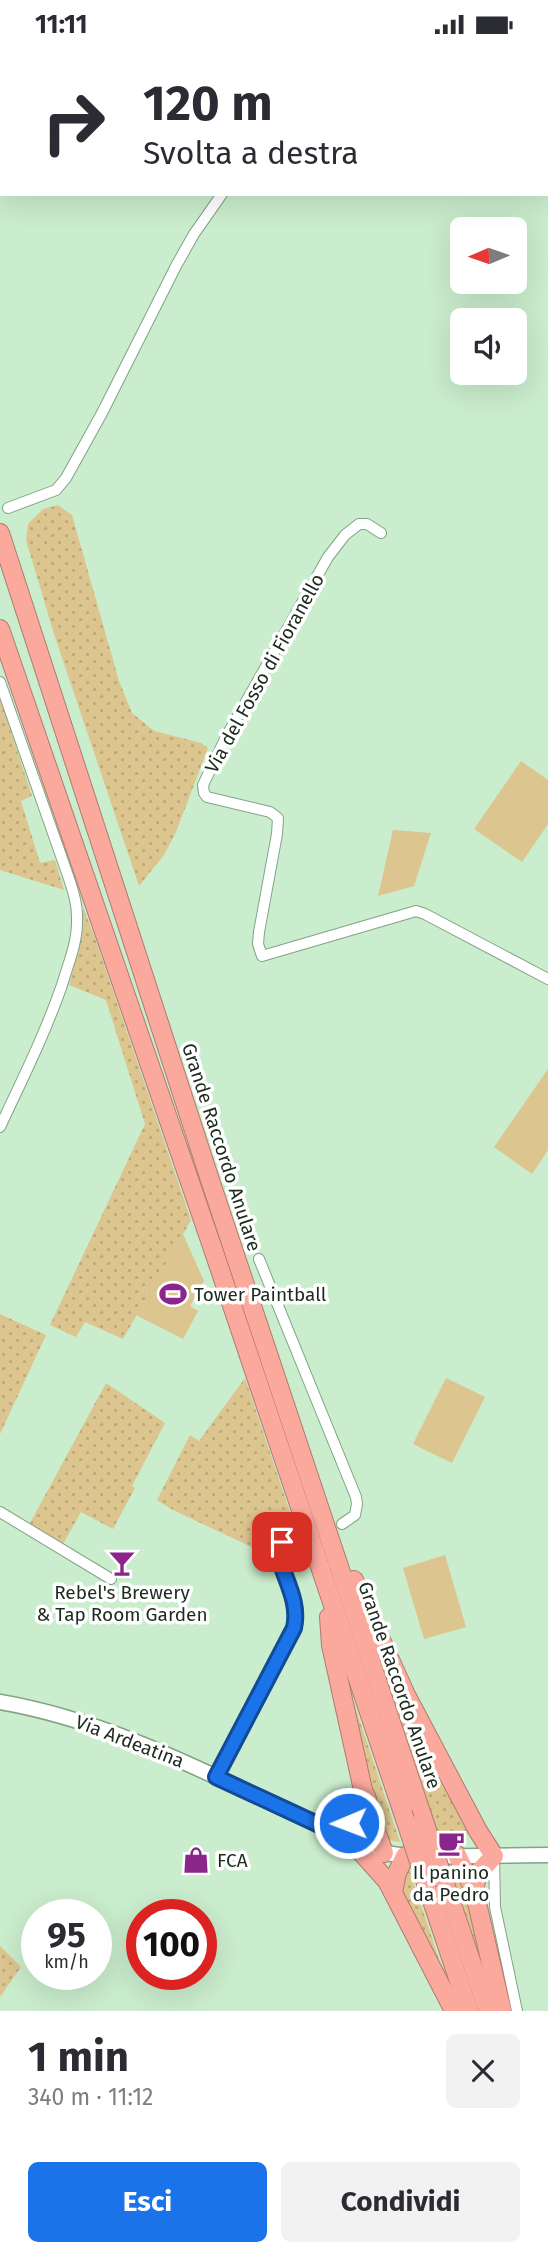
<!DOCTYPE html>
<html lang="it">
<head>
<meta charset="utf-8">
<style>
  body { margin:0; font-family:"Fira Sans",sans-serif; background:#f2f2f3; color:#2b2b33; height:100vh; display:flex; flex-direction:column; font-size:26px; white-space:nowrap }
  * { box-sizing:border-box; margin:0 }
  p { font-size:23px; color:#7c7c81 }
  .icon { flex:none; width:38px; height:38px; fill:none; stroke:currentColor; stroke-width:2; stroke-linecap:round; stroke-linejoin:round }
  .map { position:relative; height:1962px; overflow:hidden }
  .sheet { display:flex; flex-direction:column; background:#fff; flex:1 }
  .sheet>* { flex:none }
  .banner { position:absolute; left:0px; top:0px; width:550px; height:147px; box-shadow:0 7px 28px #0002; background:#fff; color:#2b2b33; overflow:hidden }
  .needle { width:46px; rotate:268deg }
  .controls { position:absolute; left:450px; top:168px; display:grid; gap:14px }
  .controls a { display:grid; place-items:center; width:77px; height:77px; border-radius:10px; background:#fff; box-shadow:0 7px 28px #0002; font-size:35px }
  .speed { position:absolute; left:21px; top:1850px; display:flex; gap:14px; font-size:35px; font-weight:700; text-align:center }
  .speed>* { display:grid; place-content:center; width:91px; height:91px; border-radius:50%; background:#fff; box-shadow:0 7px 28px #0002; line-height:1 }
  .speed small { font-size:18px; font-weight:400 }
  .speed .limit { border:10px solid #d22; background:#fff; color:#111 }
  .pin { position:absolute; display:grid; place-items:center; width:60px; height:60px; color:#fff; margin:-30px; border-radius:14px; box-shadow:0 4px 10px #0006 }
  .me { position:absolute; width:77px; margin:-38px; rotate:269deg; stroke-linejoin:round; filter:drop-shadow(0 0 5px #0008) }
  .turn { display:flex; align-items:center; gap:24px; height:147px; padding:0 28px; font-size:32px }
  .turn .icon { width:91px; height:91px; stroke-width:2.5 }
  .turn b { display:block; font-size:49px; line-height:60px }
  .round { display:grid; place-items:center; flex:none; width:74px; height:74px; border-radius:10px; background:#f2f2f3 }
  .overview { display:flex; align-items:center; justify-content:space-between; height:119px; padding:0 28px }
  h1 { font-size:42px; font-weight:700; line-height:52px }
  .button { display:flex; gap:14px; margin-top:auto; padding:14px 28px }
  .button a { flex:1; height:80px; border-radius:10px; background:#1a73e8; color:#fff; font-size:28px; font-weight:700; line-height:80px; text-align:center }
  .button a+a { background:#f2f2f3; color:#2b2b33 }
  .status { display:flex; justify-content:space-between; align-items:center; height:49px; padding:0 35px; background:#fff; direction:ltr }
  .status svg { height:19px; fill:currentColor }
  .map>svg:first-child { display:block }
  .grass { fill:url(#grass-dots) }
  .pitch { fill:#dcc58e }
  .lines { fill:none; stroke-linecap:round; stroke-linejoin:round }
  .street-casing { stroke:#82a386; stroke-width:12 }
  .secondary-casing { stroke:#82a386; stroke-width:17 }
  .highway-casing { stroke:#ad7c71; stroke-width:20 }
  .street { stroke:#fff; stroke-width:10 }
  .secondary { stroke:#fff; stroke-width:14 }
  .highway { stroke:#fba89d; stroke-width:18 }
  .highway-bridge-casing { stroke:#ad7c71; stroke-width:20; stroke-linecap:butt }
  .highway-bridge { stroke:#fba89d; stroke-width:18 }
  .route-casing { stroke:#114b97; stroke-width:18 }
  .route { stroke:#1a73e8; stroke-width:12 }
  .labels { text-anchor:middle; stroke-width:7; stroke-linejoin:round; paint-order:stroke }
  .street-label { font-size:19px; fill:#1d2a1e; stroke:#fff }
  .poi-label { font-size:19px; fill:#1d2a1e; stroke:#fff; text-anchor:start }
</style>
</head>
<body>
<div class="status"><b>11:11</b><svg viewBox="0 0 49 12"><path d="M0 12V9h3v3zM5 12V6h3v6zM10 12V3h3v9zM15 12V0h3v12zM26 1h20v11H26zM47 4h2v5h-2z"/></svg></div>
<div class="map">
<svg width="548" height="1962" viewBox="0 0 548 1962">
  <defs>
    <pattern id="grass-dots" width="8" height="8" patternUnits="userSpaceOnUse" patternTransform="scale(1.75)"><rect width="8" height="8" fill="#dcc58e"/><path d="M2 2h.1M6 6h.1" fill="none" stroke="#bca97a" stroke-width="1.8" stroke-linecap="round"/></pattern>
  </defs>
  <rect width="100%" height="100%" fill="#caedcd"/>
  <!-- grass -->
  <g class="grass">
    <path d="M 58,456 L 72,466 L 119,632 L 132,664 L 154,682 L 201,694 L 208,699 L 176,783 L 164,806 L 139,837 L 54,585 L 26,491 L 28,475 L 43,460 Z"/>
    <path d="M 0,649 L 32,747 L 21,752 L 40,814 L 55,811 L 64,841 L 0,821 Z"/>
    <path d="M 83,858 L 94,886 L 191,1171 L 123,1290 L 85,1273 L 76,1288 L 50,1276 L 145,1075 L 106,951 L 69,936 L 82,885 Z"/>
    <path d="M 0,1265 L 46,1286 L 0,1385 Z"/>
    <path d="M 245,1329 L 296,1481 L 277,1489 L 271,1495 L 273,1508 L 173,1461 L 157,1451 L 190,1386 L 199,1392 Z"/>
    <path d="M 106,1334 L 165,1374 L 132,1437 L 135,1439 L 113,1480 L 81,1463 L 62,1497 L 29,1476 Z"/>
    <path d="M 382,1608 L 469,1781 L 469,1785 L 438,1784 L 380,1609 Z"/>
    <path d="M 341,1615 L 400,1793 L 388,1791 L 381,1786 Z"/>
    <path d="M 409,1820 L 449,1940 L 410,1862 L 396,1829 L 401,1823 Z"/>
    <path d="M 460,1827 L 464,1829 L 483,1916 L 453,1829 Z"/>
    <path d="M 0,1897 L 21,1918 L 0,1948 Z"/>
  </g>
  <!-- pitch -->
  <g class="pitch">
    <path d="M 521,712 L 548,731 L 548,775 L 522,813 L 474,780 Z"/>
    <path d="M 393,781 L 431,784 L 414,837 L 378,847 Z"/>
    <path d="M 548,1020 L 548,1101 L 532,1125 L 494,1098 Z"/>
    <path d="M 183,1185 L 204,1232 L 190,1257 L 198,1262 L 183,1290 L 136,1266 Z"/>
    <path d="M 446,1329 L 485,1348 L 452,1414 L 413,1395 Z"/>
    <path d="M 445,1506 L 466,1578 L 424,1590 L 403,1519 Z"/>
  </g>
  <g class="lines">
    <defs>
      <g id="street">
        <path d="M 243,0 L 244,2"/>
        <path d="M 8,459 L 56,441 L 66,429 L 102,364 L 176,217 L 194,185 L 222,145"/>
        <path d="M 381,484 L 367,475 L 359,475 L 345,486 L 328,508 L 226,688 L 203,736 L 204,744 L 207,748 L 270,763 L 278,769 L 277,785 L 259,883 L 258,895 L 262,907 L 416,862 L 425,865 L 548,930"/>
        <path d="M 0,633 L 66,821 C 72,838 78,855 77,873 C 77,895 68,915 62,936 C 45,985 22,1031 0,1078"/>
        <path d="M 259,1210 L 356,1448 L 357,1455 L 355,1466 L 342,1475"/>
        <path d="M 0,1463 L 111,1530"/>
        <path d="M 216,1728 L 292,1584 C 303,1549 279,1532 278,1500 L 282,1493 L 297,1488"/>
        <path d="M 494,1807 L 495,1858 L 517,1962"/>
      </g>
      <path id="secondary" d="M 0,1653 C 105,1671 199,1720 295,1765 C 321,1777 346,1791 373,1800 L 392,1805 L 415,1808 L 548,1806"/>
      <g id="highway">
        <path d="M 0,484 L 211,1134 L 423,1769"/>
        <path d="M 0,580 L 214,1203 L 403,1764"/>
        <path d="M 354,1531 L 406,1646 L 478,1782 L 494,1807 L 478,1824 L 474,1841"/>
        <path d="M 366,1747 L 376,1782 L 384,1804"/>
        <path d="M 328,1780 C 346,1775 362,1772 365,1750 L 331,1596 L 329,1568"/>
        <path d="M 328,1780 L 362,1804 L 387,1832 L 454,1962"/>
        <path d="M 457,1806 L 474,1841 L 502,1962"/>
        <path d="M 425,1831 L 469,1962"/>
        <path d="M 445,1835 L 488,1962"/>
        <path d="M 393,1843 L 397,1824 L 405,1807"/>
      </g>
    </defs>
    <!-- street casing -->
    <use href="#street" class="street-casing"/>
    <!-- secondary casing -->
    <use href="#secondary" class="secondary-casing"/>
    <!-- highway casing -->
    <use href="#highway" class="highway-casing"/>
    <!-- street -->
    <use href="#street" class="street"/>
    <!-- secondary -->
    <use href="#secondary" class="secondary"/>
    <!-- highway -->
    <use href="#highway" class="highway"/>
    <defs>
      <g id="highway-bridge">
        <path d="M 403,1764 L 425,1831"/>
        <path d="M 423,1769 L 445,1835"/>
      </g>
    </defs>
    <!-- highway-bridge casing -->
    <use href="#highway-bridge" class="highway-bridge-casing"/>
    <!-- highway-bridge -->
    <use href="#highway-bridge" class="highway-bridge"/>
  </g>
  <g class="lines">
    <defs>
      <path id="route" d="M 282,1493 L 278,1500 L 278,1505 C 284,1530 300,1552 294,1579 L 216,1728 L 328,1780 L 349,1774"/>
    </defs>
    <!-- route casing -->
    <use href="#route" class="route-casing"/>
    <!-- route -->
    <use href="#route" class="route"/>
  </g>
  <!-- icons -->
  <defs>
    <symbol id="stadium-bare" viewBox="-9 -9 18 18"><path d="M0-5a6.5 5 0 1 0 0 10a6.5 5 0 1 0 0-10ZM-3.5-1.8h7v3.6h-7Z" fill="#8b258b" stroke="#fff" stroke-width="2.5" paint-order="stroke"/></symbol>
    <symbol id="bar-bare" viewBox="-9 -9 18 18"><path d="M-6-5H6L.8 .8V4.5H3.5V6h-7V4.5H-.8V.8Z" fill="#8b258b" stroke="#fff" stroke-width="2.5" paint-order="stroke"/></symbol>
    <symbol id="cafe-bare" viewBox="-9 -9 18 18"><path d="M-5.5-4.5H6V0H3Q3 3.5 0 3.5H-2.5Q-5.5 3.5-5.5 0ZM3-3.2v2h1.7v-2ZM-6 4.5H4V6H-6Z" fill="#8b258b" stroke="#fff" stroke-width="2.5" paint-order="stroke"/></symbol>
    <symbol id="shop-bare" viewBox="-9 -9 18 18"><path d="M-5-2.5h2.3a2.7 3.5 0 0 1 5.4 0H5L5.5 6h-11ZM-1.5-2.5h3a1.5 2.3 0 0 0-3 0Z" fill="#8b258b" stroke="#fff" stroke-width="2.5" paint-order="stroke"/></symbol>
  </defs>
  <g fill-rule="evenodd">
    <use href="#stadium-bare" x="154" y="1226" width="38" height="38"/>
    <use href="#bar-bare" x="103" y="1495" width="38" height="38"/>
    <use href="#cafe-bare" x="432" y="1775" width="38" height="38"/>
    <use href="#shop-bare" x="177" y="1792" width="38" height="38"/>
  </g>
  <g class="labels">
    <!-- street labels -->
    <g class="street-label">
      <text transform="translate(264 624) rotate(-61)" y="7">Via del Fosso di Fioranello</text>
      <text transform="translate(222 1098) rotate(72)" y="7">Grande Raccordo Anulare</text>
      <text transform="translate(400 1636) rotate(71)" y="7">Grande Raccordo Anulare</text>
      <text transform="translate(130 1692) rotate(21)" y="7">Via Ardeatina</text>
    </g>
    <!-- poi labels -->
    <g class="poi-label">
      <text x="194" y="1252">Tower Paintball</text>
      <text x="122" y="1550" text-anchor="middle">Rebel's Brewery<tspan x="122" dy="22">&amp; Tap Room Garden</tspan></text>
      <text x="217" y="1818">FCA</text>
      <text x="451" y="1830" text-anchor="middle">Il panino<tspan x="451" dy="22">da Pedro</tspan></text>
    </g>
  </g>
</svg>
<div class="controls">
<a><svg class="needle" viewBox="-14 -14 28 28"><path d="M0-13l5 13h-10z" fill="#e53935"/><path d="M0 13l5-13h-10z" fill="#7c7c81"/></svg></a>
<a><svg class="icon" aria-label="sound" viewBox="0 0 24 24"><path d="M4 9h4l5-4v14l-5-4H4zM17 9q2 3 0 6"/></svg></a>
</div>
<div class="speed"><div>95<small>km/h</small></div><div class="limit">100</div></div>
<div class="pin" style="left:282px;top:1493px;background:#d93025"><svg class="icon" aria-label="arrive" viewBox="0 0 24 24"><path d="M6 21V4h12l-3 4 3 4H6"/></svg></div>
<svg class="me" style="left:349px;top:1774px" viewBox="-20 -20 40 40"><circle r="17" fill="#1a73e8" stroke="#fff" stroke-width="3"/><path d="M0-11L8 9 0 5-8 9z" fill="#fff"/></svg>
<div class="banner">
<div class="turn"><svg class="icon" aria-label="right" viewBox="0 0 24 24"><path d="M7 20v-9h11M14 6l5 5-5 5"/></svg><div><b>120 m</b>Svolta a destra</div></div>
</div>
</div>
<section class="sheet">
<div class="overview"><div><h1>1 min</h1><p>340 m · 11:12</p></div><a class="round"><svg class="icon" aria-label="close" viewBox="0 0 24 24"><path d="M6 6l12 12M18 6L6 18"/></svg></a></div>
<div class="button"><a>Esci</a><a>Condividi</a></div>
</section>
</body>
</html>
